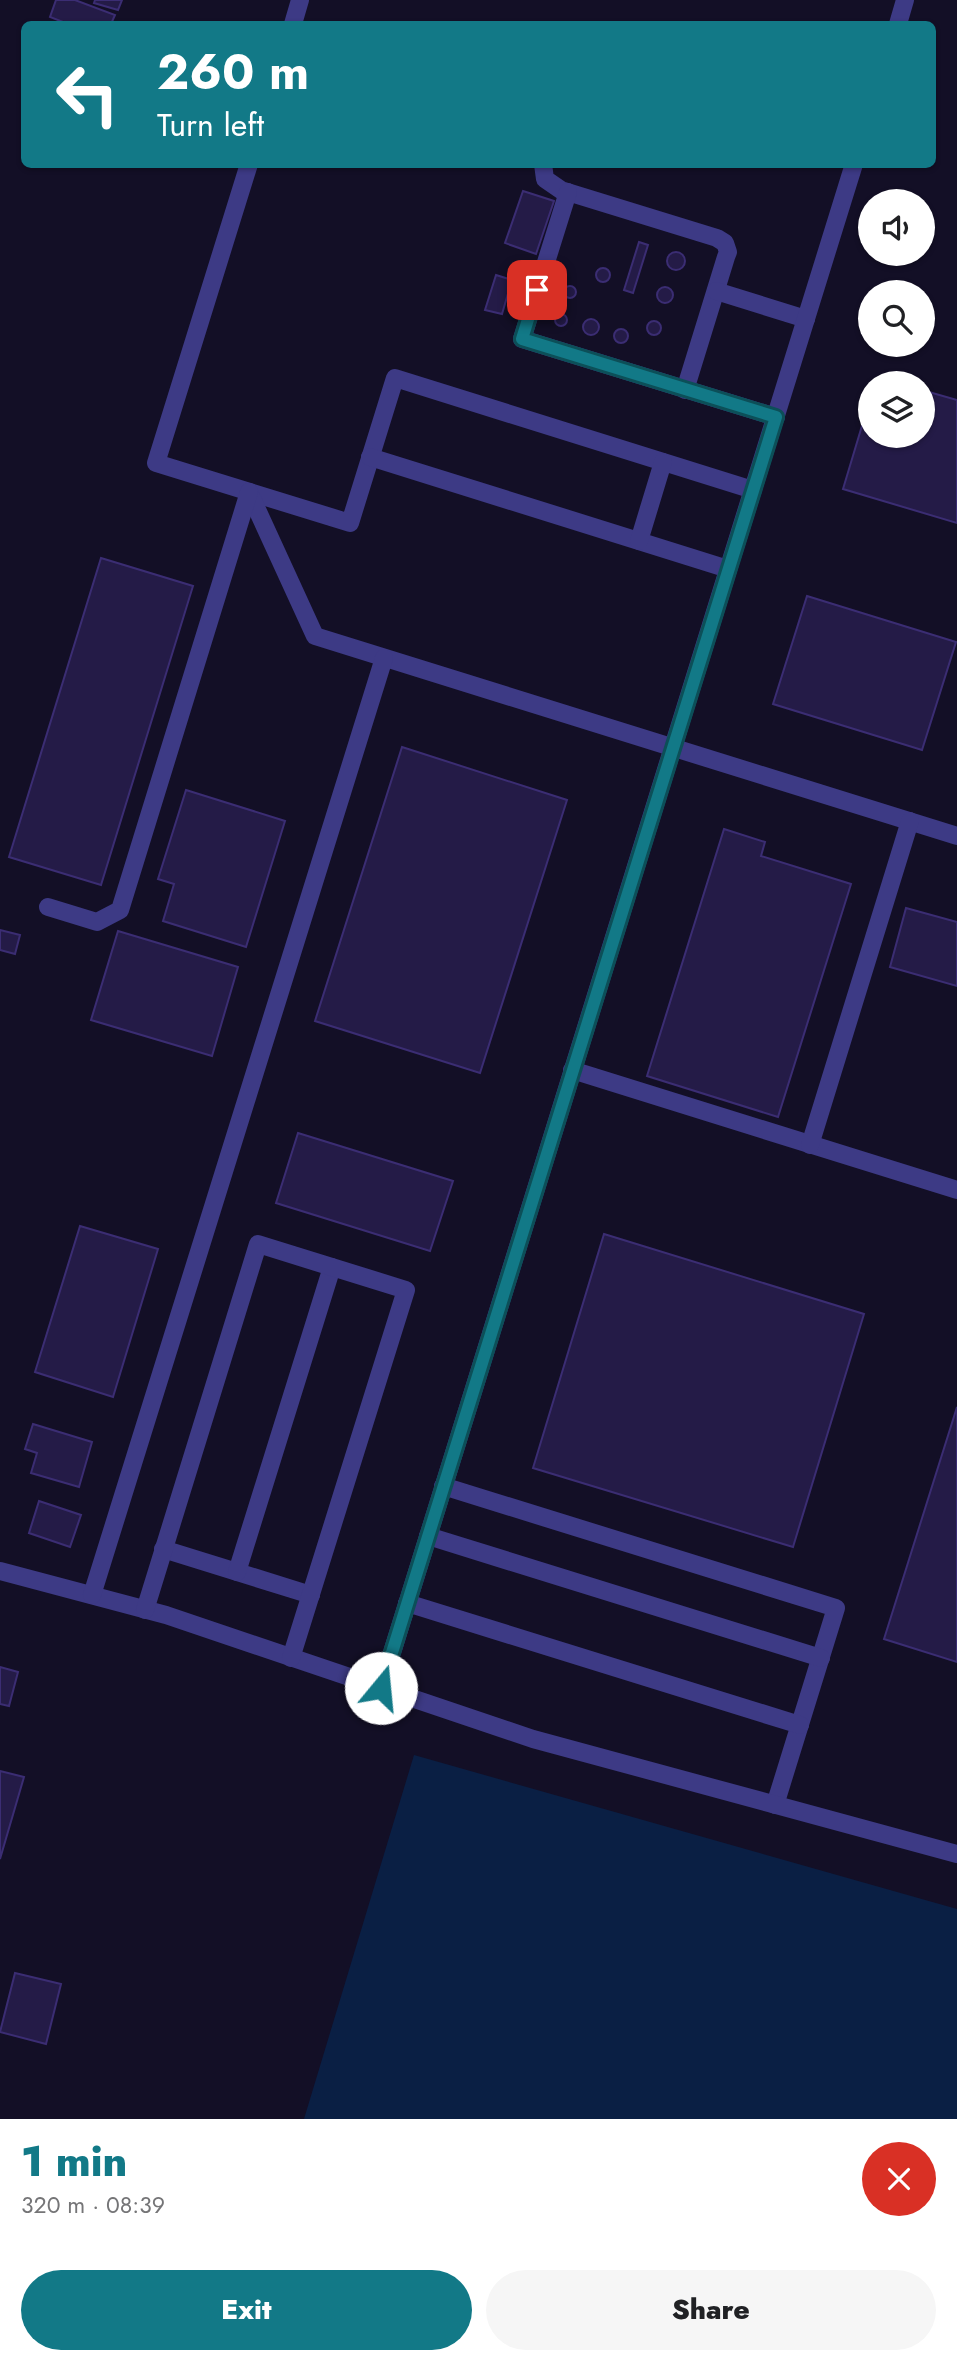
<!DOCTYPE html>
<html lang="en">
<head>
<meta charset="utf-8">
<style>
  body { margin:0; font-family:Jost,sans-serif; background:#f6f6f6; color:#202124; height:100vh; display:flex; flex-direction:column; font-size:26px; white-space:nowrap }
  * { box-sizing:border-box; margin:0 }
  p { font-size:23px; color:#757577 }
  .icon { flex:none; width:38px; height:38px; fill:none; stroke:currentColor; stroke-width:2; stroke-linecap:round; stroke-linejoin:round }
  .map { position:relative; height:2119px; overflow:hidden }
  .sheet { display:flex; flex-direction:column; background:#fff; flex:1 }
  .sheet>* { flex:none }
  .banner { position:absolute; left:21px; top:21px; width:915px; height:147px; border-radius:10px; box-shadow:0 2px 5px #0004; background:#127987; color:#fff; overflow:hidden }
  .buttons { position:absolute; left:858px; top:189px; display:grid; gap:14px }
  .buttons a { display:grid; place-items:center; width:77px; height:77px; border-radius:50%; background:#fff; box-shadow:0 2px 5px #0004; font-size:35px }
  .pin { position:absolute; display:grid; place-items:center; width:60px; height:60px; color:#fff; margin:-30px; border-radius:14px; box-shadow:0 4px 10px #0006 }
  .me { position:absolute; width:77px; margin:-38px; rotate:17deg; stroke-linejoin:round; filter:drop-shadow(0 0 5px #0008) }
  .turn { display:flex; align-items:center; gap:24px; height:147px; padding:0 21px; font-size:32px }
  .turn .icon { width:91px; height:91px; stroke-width:2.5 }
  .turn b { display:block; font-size:49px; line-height:60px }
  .round { display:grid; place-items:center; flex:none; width:74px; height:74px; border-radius:37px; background:#f6f6f6 }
  .overview { display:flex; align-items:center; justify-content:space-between; height:119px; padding:0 21px }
  h1 { font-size:42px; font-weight:800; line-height:52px; color:#127987 }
  .primary-button { display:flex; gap:14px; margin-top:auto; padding:14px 21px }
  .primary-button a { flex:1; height:80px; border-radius:42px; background:#127987; color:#fff; font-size:28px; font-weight:800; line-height:80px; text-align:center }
  .primary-button a+a { background:#f6f6f6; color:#202124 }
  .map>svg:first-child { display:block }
  .water { fill:#0a1f44 }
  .building { fill:#241b47; stroke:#3b2d73; stroke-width:2 }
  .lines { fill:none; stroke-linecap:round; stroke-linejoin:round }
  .minor { stroke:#3d3a85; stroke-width:18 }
  .route-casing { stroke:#0c4f58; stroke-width:18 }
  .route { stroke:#127987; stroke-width:12 }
</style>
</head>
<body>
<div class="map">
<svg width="957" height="2119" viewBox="0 0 957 2119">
  <rect width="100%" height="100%" fill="#130f26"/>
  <!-- water -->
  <path class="water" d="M 414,1755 L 957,1909 L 957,2119 L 304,2119 Z"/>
  <!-- building -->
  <g class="building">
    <path d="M 56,0 L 75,0 L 115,15 L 111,24 L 68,24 L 50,17 Z"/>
    <path d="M 95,0 L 122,0 L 118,10 L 94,3 Z"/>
    <path d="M 523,191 L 554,201 L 536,254 L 505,243 Z"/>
    <path d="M 639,242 L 648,245 L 633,293 L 624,290 Z"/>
    <circle cx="676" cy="261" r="9"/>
    <circle cx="603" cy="275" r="7"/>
    <path d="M 496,275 L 512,280 L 502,314 L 485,310 Z"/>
    <circle cx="570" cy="292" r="6"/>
    <circle cx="665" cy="295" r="8"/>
    <circle cx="561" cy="320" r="6"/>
    <circle cx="591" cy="327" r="8"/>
    <circle cx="654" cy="328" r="7"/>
    <circle cx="621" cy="336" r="7"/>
    <path d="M 922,390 L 957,400 L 957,523 L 843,489 L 870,399 L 870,436 L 922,436 Z"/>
    <path d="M 101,558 L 193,586 L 101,885 L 9,857 Z"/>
    <path d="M 807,596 L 956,642 L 922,750 L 773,704 Z"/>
    <path d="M 402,747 L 567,800 L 480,1073 L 315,1021 Z"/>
    <path d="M 186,790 L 285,821 L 246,947 L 163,921 L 174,884 L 158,879 Z"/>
    <path d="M 724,829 L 765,842 L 761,856 L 851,884 L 778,1117 L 647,1076 Z"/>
    <path d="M 906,908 L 957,922 L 957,986 L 890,967 Z"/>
    <path d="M 0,930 L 20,935 L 15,954 L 0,950 Z"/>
    <path d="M 118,931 L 238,967 L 212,1056 L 91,1020 Z"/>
    <path d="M 298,1133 L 453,1181 L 430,1251 L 276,1203 Z"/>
    <path d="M 80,1226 L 158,1249 L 113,1397 L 35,1372 Z"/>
    <path d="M 604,1234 L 864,1314 L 793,1547 L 533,1468 Z"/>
    <path d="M 957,1407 L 957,1662 L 884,1639 Z"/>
    <path d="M 33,1424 L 92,1442 L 79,1487 L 31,1473 L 37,1453 L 25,1449 Z"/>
    <path d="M 39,1501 L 81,1515 L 70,1547 L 29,1533 Z"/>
    <path d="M 0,1667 L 18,1672 L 9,1706 L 0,1704 Z"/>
    <path d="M 0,1771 L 24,1777 L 0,1859 Z"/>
    <path d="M 15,1973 L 61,1984 L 46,2044 L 0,2032 Z"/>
  </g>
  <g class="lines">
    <!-- minor -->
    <g class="minor">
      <path d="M 293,24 L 300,0"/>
      <path d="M 898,24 L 905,0"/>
      <path d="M 249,164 L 156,463 L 350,523 L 395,378 L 753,490"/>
      <path d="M 543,164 L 545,179 L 561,190 L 717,238 L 725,243 L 728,252 L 726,257 L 685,390"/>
      <path d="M 568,192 L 522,339 L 776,417"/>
      <path d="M 716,291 L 806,319"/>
      <path d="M 370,457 L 728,569"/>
      <path d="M 249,492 L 315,636 L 957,836"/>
      <path d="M 639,541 L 663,462"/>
      <path d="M 48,907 L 97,922 L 120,910 L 249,492"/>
      <path d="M 572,1070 L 957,1190"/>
      <path d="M 810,1145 L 910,821"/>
      <path d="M 443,1486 L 836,1608 L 775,1805"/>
      <path d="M 428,1536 L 821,1658"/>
      <path d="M 163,1549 L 311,1595"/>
      <path d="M 0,1571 L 166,1615 L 533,1739 L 957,1854"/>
      <path d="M 237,1572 L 332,1267"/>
      <path d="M 92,1595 L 384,658"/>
      <path d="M 407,1603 L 800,1725"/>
      <path d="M 145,1610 L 258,1244 L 406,1290 L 291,1658"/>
      <path d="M 381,1688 L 854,164"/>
    </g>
  </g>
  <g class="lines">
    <defs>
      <path id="route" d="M 381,1688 L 776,417 L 522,339 L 537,290"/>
    </defs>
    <!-- route casing -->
    <use href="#route" class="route-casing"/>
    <!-- route -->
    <use href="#route" class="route"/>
  </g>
</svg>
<div class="buttons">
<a><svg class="icon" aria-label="sound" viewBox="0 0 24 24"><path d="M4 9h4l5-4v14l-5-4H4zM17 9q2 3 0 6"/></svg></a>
<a><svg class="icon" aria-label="search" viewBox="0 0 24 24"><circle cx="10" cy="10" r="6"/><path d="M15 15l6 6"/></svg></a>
<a><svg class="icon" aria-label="layers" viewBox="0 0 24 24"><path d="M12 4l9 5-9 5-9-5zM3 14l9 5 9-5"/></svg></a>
</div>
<div class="pin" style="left:537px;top:290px;background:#d93025"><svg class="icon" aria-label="arrive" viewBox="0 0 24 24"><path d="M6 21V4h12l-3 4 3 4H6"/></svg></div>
<svg class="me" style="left:381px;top:1688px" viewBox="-20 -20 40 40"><circle r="19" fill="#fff"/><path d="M0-13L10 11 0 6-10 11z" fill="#127987"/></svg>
<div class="banner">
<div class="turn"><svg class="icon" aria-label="left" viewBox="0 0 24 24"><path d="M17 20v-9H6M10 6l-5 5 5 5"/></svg><div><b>260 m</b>Turn left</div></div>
</div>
</div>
<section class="sheet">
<div class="overview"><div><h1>1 min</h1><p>320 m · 08:39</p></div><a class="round" style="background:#d93025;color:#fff"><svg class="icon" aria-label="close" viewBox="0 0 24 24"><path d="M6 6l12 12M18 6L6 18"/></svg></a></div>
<div class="primary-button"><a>Exit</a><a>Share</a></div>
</section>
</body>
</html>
